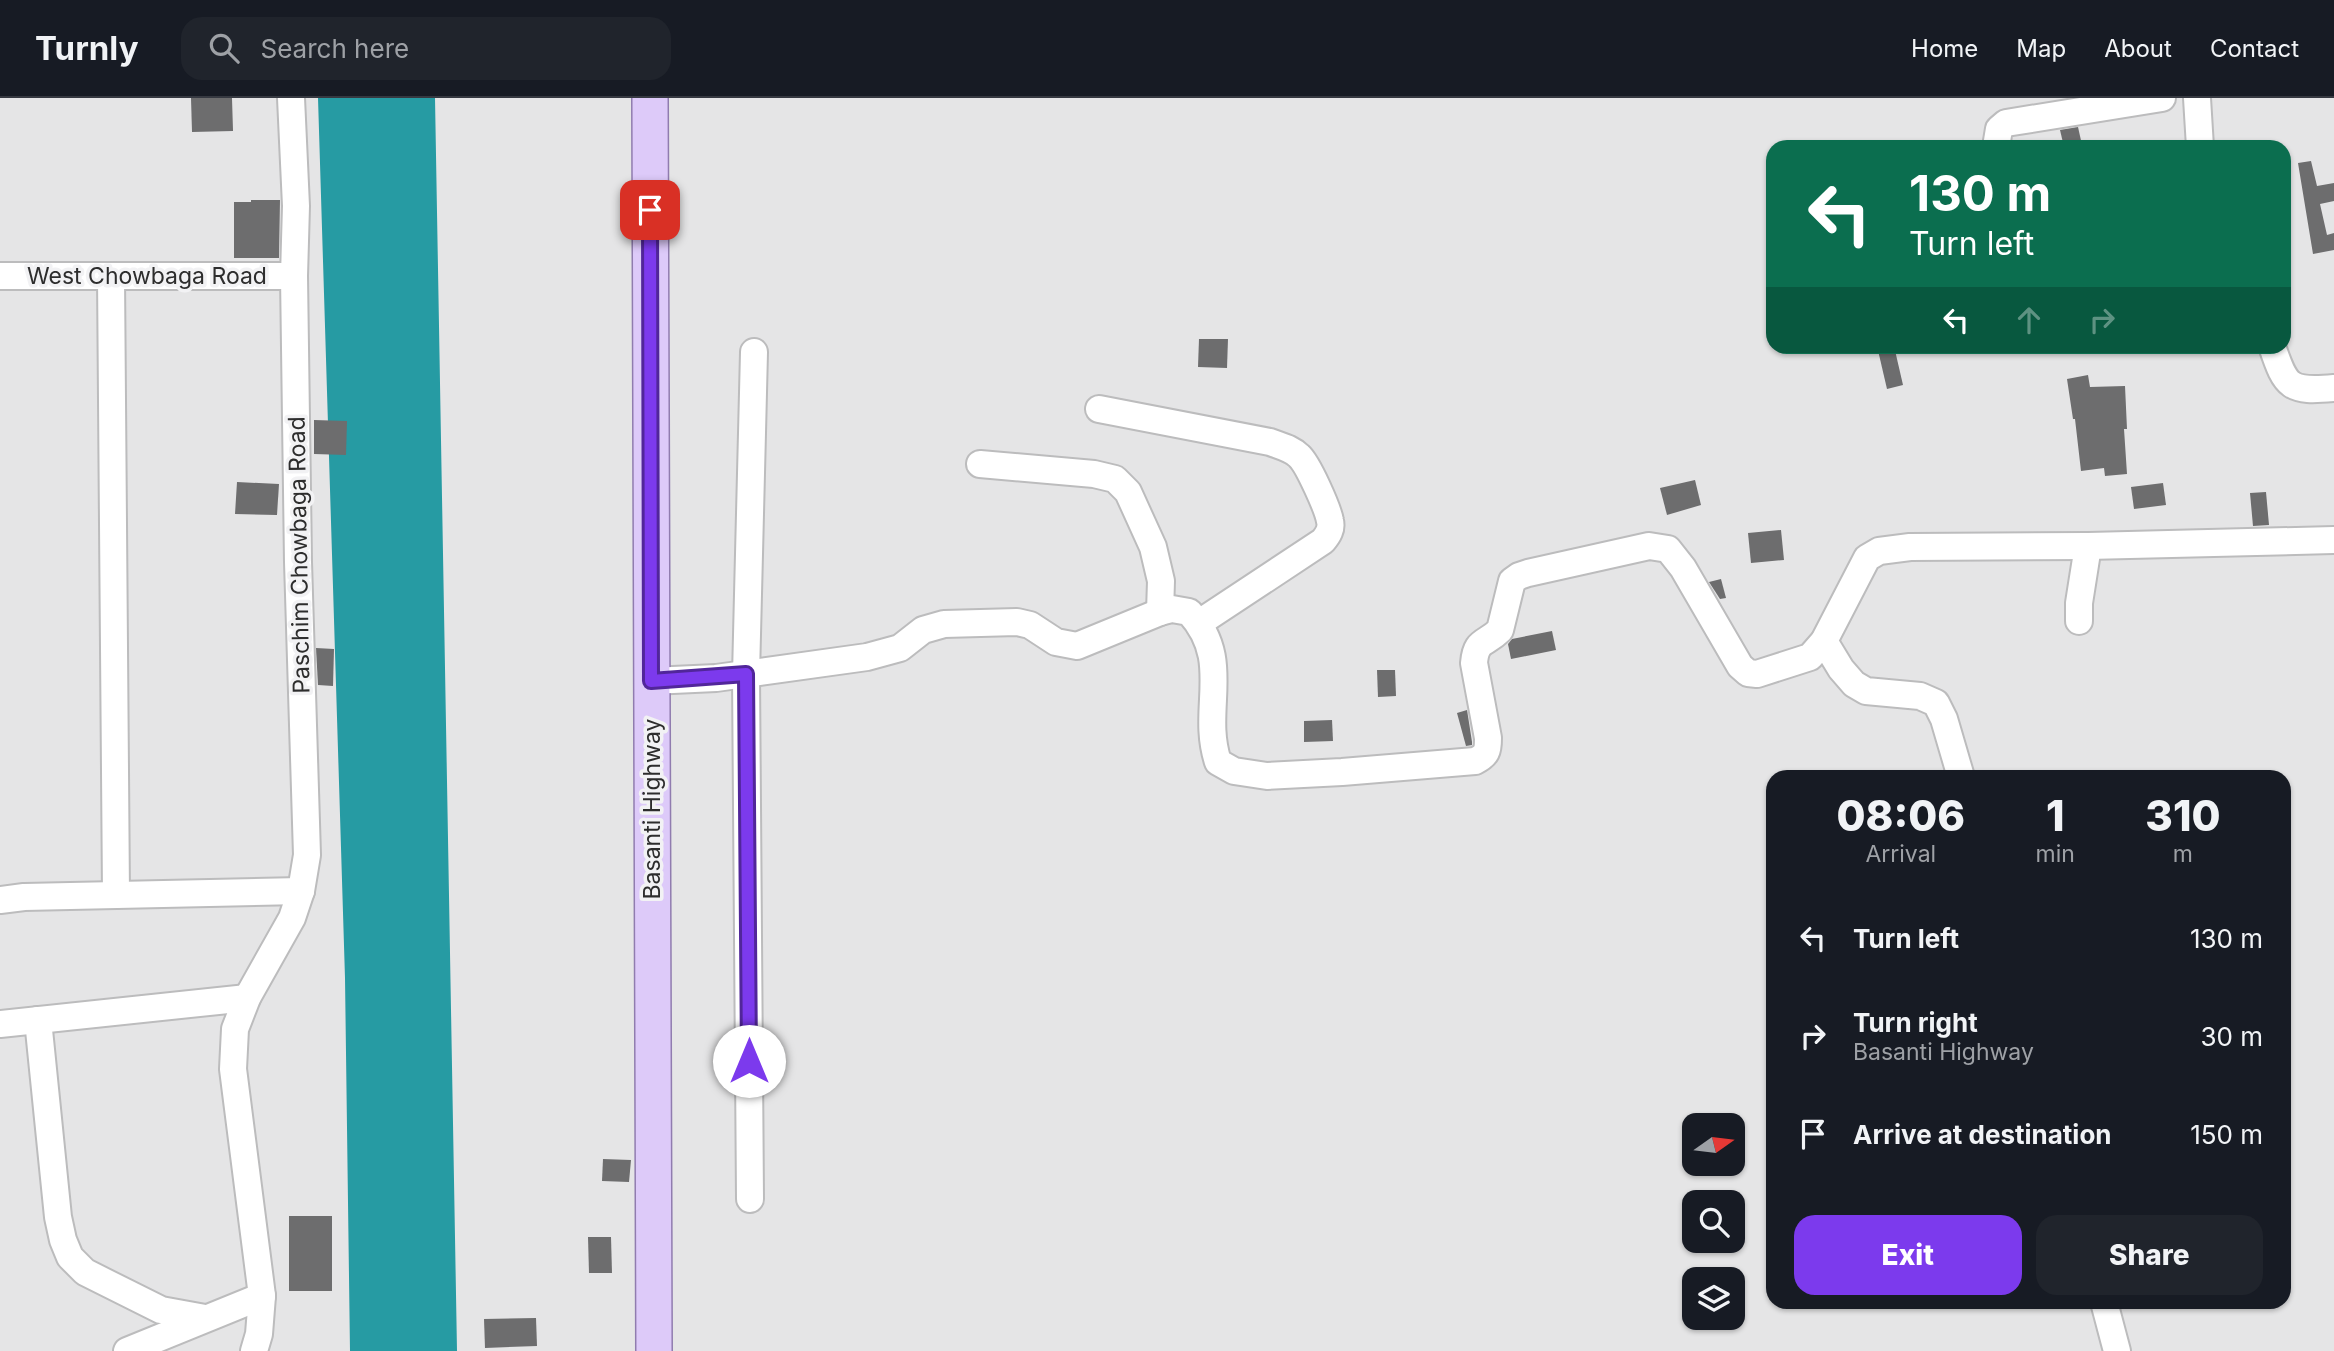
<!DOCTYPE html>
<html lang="en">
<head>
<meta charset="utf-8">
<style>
  body { margin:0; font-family:Inter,sans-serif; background:#20242c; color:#f1f3f6; height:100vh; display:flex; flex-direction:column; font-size:26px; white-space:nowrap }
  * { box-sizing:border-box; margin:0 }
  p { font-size:23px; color:#9ea1a6 }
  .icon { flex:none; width:38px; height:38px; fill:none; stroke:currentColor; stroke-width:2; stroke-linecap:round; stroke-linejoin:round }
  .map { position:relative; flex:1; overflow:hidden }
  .sheet { position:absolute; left:1766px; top:672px; width:525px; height:539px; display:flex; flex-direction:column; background:#171b24; border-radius:21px; box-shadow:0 2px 5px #0004 }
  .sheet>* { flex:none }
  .banner { position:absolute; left:1766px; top:42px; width:525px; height:214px; border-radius:21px; box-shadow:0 2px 5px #0004; background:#0b6e4f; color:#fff; overflow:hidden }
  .needle { width:46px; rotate:76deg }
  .buttons { position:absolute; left:1682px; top:1015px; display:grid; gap:14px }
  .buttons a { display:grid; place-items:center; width:63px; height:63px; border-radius:14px; background:#171b24; box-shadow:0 2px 5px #0004; font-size:35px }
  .pin { position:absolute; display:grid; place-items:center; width:60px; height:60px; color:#fff; margin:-30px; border-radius:14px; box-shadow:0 4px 10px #0006 }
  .me { position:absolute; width:77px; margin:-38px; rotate:0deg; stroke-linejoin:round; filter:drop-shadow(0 0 5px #0008) }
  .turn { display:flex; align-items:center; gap:24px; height:147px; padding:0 28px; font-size:32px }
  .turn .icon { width:91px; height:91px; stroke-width:2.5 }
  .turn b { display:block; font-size:49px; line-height:60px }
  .lanes { display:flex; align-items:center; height:66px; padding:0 28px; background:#0003; justify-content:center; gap:35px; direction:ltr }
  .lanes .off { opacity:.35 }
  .eta { display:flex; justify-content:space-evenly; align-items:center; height:119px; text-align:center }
  .eta b { font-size:42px; font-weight:800; line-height:49px }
  .cta { display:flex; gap:14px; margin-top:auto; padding:14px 28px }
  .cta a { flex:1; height:80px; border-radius:21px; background:#7c3aed; color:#fff; font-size:28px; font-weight:800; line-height:80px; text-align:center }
  .cta a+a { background:#20242c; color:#f1f3f6 }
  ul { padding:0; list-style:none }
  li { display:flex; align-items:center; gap:21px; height:98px; padding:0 28px }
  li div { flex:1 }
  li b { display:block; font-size:26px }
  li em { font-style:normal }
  header { display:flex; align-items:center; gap:42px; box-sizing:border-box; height:98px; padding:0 35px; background:#171b24; border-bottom:2px solid #363941 }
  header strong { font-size:33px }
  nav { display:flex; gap:38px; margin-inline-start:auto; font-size:24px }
  .search { width:490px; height:63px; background:#20242c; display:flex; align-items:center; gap:18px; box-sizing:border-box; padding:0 24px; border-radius:21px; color:#9ea1a6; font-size:26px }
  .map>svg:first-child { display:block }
  .water { fill:#269ba3 }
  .building { fill:#6d6d6e }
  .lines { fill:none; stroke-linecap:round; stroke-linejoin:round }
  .minor-casing { stroke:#bcbcbd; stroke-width:30 }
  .major-casing { stroke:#907caf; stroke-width:38 }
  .minor { stroke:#fff; stroke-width:26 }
  .major { stroke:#ddcaf9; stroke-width:35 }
  .route-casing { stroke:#51269a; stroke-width:18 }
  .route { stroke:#7c3aed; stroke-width:12 }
  .labels { text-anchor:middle; stroke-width:7; stroke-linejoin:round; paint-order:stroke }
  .street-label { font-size:23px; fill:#2d2d2d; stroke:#f2f2f4 }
</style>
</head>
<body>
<header>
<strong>Turnly</strong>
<div class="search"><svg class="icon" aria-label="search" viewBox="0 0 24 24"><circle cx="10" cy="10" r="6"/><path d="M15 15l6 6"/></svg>Search here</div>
<nav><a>Home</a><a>Map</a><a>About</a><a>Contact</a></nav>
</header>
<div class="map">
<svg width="2334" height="1253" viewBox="0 0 2334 1253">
  <rect width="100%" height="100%" fill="#e5e5e6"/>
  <!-- water -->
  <path class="water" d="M 318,0 L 435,0 L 457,1253 L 350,1253 L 345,880 Z"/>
  <!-- building -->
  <g class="building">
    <path d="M 191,0 L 232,0 L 233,33 L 192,34 Z"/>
    <path d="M 2078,29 L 2082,47 L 2064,49 L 2060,32 Z"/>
    <path d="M 2311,63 L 2317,88 L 2334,85 L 2334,103 L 2320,106 L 2327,137 L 2334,135 L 2334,152 L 2313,156 L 2298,65 Z"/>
    <path d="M 251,102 L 280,102 L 279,160 L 234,160 L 234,104 L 251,104 Z"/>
    <path d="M 1199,241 L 1228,241 L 1227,270 L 1198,269 Z"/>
    <path d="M 1877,248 L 1894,248 L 1903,287 L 1887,291 Z"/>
    <path d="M 2088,277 L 2090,289 L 2125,288 L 2127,331 L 2124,331 L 2127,376 L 2105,378 L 2104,370 L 2081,373 L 2075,321 L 2073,321 L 2067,281 Z"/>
    <path d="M 314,322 L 347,323 L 346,357 L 314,356 Z"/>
    <path d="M 1695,382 L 1701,407 L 1667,417 L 1660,390 Z"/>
    <path d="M 237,384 L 279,386 L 277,417 L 235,416 Z"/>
    <path d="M 2163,385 L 2166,407 L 2134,411 L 2131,389 Z"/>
    <path d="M 2266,394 L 2269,427 L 2253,428 L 2250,395 Z"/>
    <path d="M 1781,432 L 1784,462 L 1751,465 L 1748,435 Z"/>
    <path d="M 1721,481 L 1726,500 L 1720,501 L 1709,484 Z"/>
    <path d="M 1552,533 L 1556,552 L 1511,561 L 1508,546 L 1512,541 Z"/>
    <path d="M 316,550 L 334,551 L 333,588 L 318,587 Z"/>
    <path d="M 1377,572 L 1395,572 L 1396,598 L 1378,599 Z"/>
    <path d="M 1467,612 L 1472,644 L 1472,647 L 1466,648 L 1457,615 Z"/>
    <path d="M 1332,622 L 1333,643 L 1304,644 L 1304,623 Z"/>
    <path d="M 603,1061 L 631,1062 L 629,1084 L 602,1083 Z"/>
    <rect x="289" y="1118" width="43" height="75"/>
    <path d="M 588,1139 L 611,1139 L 612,1175 L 589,1175 Z"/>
    <path d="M 536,1220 L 537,1248 L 485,1250 L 484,1221 Z"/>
  </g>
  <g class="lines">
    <defs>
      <g id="minor">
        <path d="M 2197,0 L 2200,49"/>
        <path d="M 1996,49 L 1999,31 L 2006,25 L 2162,0"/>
        <path d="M 0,178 L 294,178"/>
        <path d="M 111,178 L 116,797"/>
        <path d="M 2272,248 C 2286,290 2290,294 2334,290"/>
        <path d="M 1099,311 L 1270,344 C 1280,348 1291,350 1299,358 C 1308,366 1328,411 1330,423 C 1332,431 1328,437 1323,443 L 1199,525"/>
        <path d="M 980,366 L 1094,376 L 1115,381 L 1128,394 L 1153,449 L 1161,483 L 1160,514"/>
        <path d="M 2079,523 L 2079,505 L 2088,448"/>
        <path d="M 1824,543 L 1841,571 L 1854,586 L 1866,593 L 1920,598 L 1936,605 L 1944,621 L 1961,679"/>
        <path d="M 651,583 L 716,580 L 867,559 L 900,550 L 923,532 L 944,526 L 1017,524 L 1030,527 L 1056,544 L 1077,548 L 1160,514 L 1172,511 L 1189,514 C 1234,563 1200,610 1218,664 L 1234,673 L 1267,678 L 1342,674 L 1475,663 C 1487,657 1488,653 1488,640 L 1474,565 C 1476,541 1485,547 1500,532 L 1512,483 L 1519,478 L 1528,475 L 1649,448 L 1668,451 L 1683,470 L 1740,568 L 1748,575 L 1757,576 L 1810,559 L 1824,543 L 1867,460 L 1879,453 L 1910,449 L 2088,448 L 2334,442"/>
        <path d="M 0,802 L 24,799 L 301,793"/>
        <path d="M 38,922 L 58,1119 L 63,1142 L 70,1159 L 85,1174 L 161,1212 L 205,1220"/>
        <path d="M 0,926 L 247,900"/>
        <path d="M 750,1101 L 746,577 L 754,254"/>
        <path d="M 2104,1204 L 2117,1253"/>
        <path d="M 127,1253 L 262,1198"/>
        <path d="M 254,1253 L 259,1236 L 262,1198 L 233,971 L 235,931 L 247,900 L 292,820 L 301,793 L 307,757 L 298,464 L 294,178 L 296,108 L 291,0"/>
      </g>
      <path id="major" d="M 650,0 L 654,1253"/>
    </defs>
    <!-- minor casing -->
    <use href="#minor" class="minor-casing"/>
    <!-- major casing -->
    <use href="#major" class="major-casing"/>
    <!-- minor -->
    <use href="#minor" class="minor"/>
    <!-- major -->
    <use href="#major" class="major"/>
  </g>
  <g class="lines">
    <defs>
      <path id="route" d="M 650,112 L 651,583 L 746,576 L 749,963"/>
    </defs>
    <!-- route casing -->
    <use href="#route" class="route-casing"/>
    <!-- route -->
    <use href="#route" class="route"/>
  </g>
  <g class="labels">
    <!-- street labels -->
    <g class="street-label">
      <text x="147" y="186">West Chowbaga Road</text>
      <text transform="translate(299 457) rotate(-91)" y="8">Paschim Chowbaga Road</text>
      <text transform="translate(652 711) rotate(-90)" y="8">Basanti Highway</text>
    </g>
  </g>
</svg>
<div class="buttons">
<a><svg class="needle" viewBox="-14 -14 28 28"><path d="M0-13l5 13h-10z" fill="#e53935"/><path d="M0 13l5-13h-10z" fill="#9ea1a6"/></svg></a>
<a><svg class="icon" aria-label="search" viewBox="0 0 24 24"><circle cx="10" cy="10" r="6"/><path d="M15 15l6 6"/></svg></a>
<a><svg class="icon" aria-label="layers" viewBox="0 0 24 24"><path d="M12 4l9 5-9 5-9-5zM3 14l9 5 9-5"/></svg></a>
</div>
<div class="pin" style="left:650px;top:112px;background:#d93025"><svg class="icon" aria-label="arrive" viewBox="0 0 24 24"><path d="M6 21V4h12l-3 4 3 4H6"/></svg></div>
<svg class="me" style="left:749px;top:963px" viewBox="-20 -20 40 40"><circle r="19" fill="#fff"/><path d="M0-13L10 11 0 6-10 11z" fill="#7c3aed"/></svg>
<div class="banner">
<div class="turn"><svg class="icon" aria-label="left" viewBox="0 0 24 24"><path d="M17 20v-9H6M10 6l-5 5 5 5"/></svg><div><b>130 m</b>Turn left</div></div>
<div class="lanes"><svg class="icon" aria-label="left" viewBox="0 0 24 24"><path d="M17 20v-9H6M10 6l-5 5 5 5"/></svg><svg class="icon off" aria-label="ahead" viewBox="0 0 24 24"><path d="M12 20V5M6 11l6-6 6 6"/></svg><svg class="icon off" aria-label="right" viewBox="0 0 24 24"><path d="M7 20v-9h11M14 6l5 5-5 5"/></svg></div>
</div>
<section class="sheet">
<div class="eta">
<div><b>08:06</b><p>Arrival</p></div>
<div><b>1</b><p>min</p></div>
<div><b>310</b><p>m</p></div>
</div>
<ul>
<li><svg class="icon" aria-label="left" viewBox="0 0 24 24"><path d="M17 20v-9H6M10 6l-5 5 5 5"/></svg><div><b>Turn left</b></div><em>130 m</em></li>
<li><svg class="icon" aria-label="right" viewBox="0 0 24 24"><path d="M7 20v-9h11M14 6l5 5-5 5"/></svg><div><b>Turn right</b><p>Basanti Highway</p></div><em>30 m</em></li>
<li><svg class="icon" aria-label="arrive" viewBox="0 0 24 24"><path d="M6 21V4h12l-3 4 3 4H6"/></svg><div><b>Arrive at destination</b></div><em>150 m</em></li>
</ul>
<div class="cta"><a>Exit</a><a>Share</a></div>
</section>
</div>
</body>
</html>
